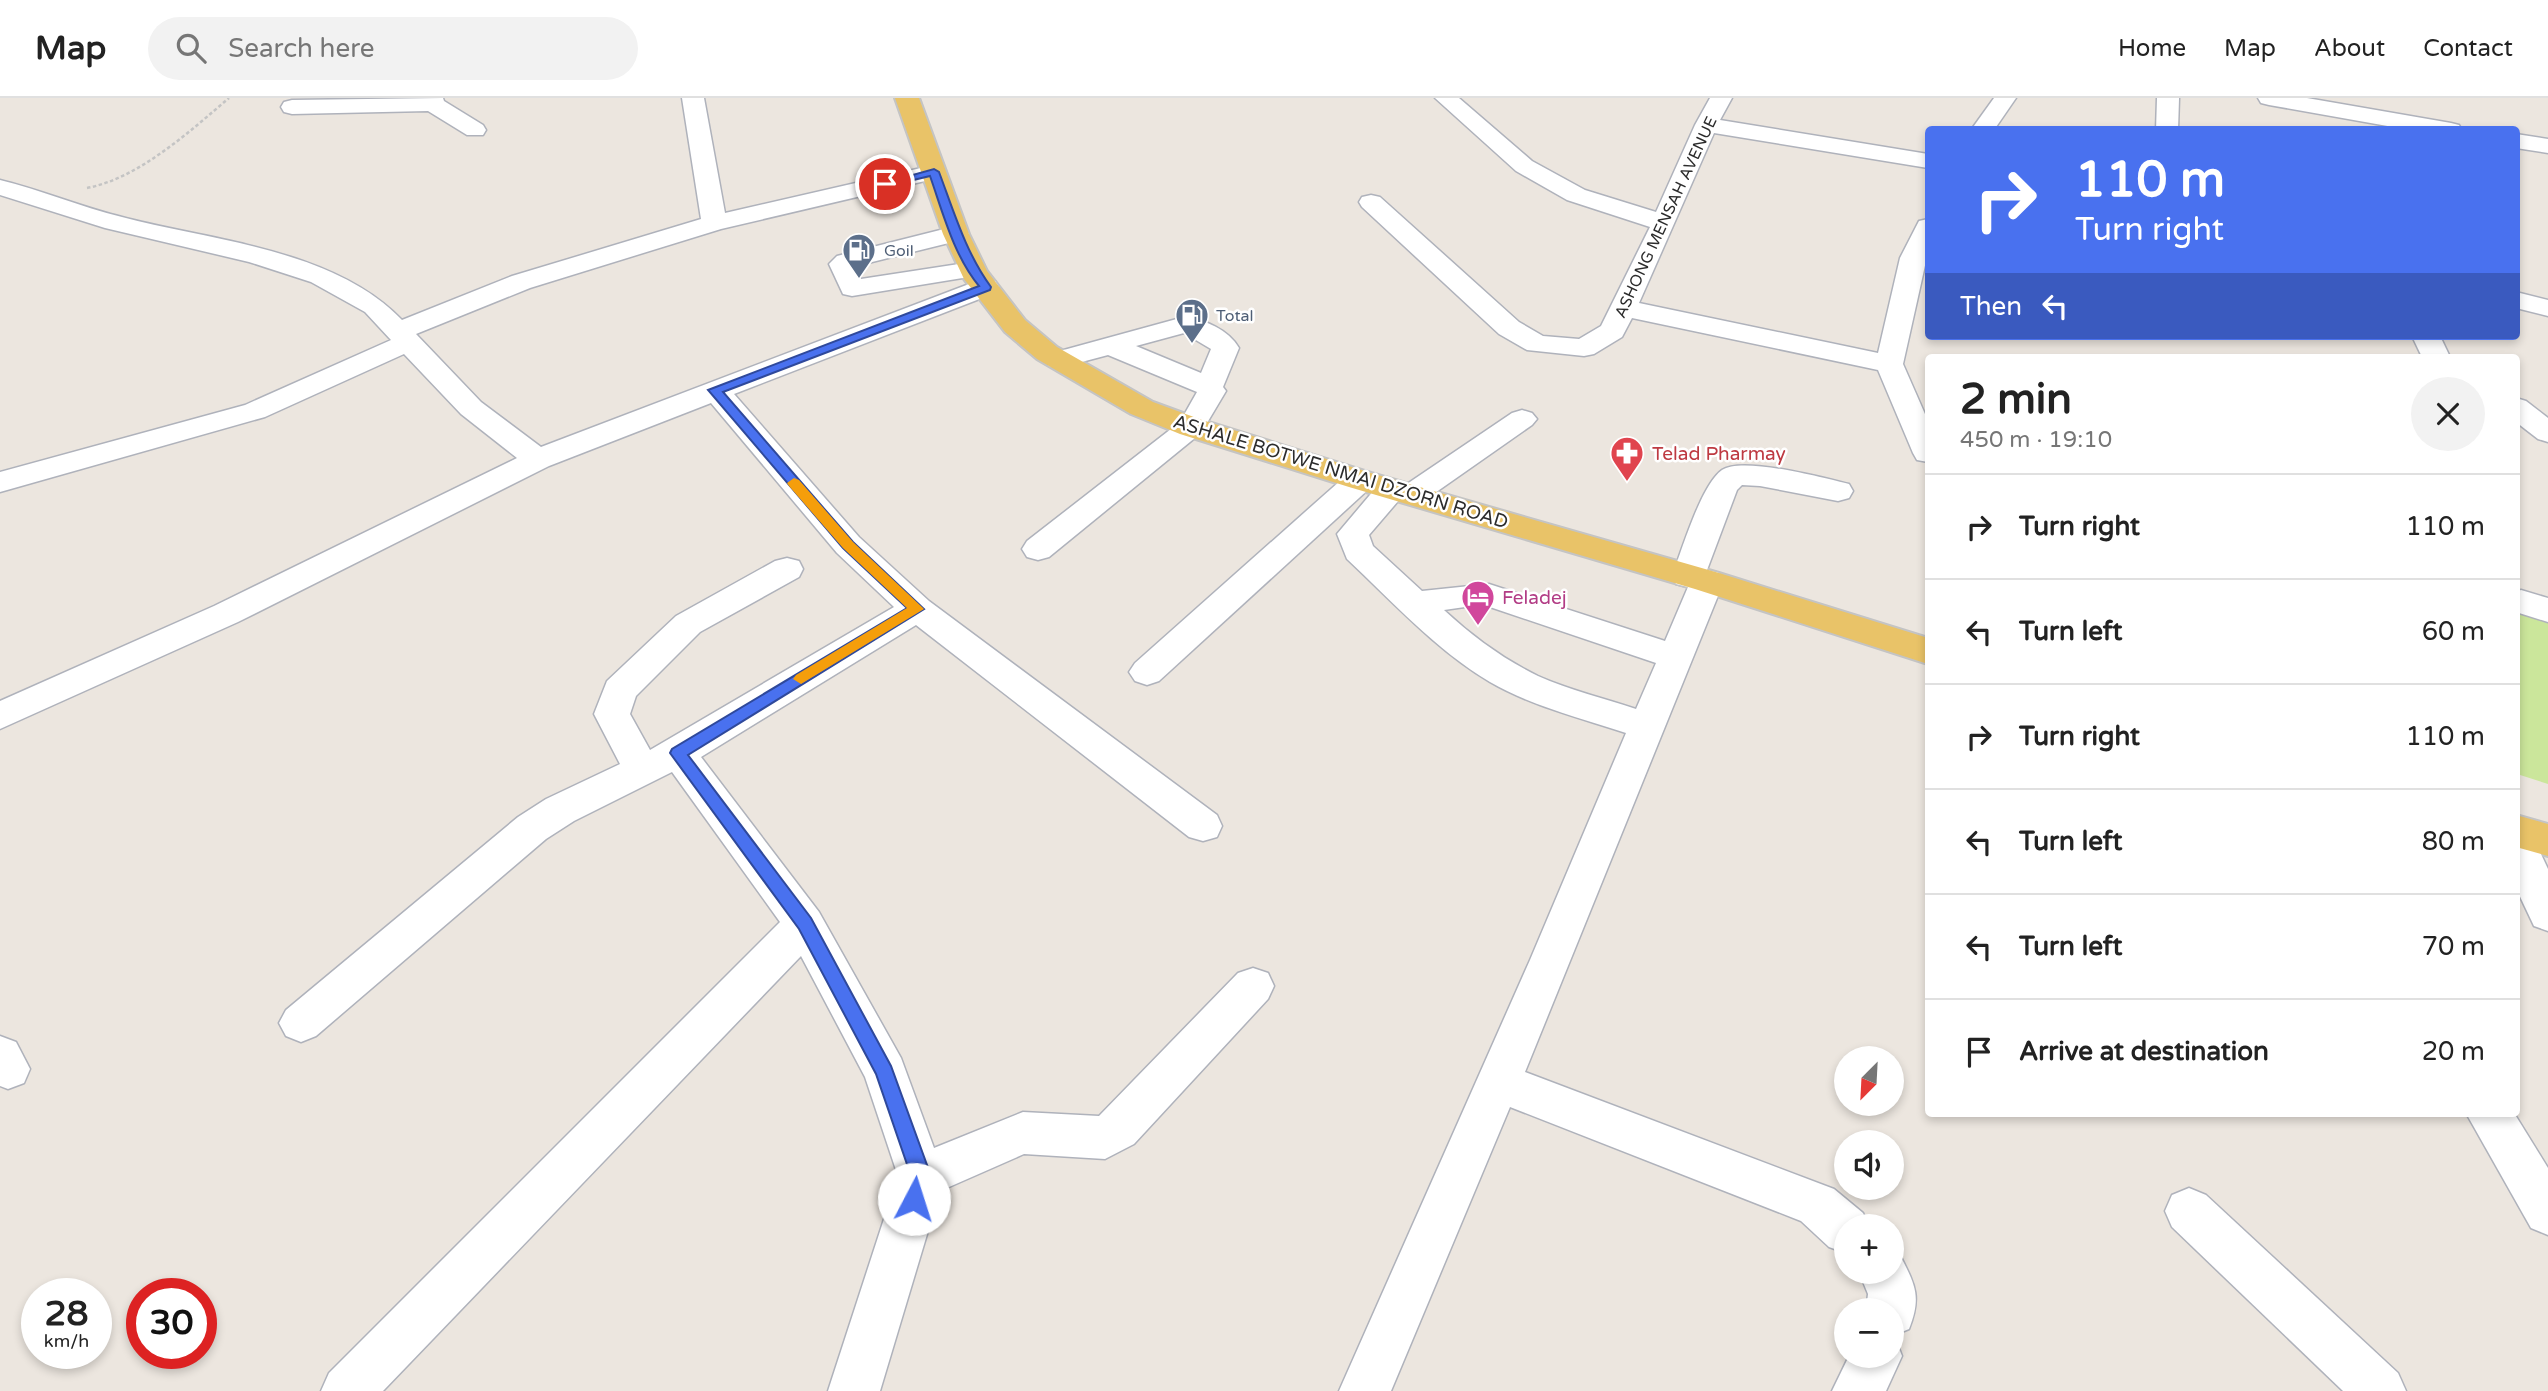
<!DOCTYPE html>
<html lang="en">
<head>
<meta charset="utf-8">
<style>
  body { margin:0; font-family:"Varela Round",sans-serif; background:#f2f2f2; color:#222; height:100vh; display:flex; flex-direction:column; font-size:26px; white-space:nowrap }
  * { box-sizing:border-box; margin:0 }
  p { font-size:23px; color:#767676 }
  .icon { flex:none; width:38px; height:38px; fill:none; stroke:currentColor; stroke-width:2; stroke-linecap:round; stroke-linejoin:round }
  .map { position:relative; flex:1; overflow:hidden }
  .details { position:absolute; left:1925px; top:256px; width:595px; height:763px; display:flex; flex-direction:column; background:#fff; border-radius:7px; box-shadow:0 4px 10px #0003 }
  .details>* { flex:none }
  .top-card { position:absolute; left:1925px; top:28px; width:595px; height:214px; border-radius:7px; box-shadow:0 4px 10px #0003; background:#4971ef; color:#fff; overflow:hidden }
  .needle { width:46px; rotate:204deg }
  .fabs { position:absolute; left:1834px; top:948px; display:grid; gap:14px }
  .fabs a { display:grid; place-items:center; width:70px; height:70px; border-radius:50%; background:#fff; box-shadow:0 4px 10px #0003; font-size:35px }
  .speed { position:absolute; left:21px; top:1180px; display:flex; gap:14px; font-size:35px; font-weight:700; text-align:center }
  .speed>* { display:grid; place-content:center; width:91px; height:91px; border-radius:50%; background:#fff; box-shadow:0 4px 10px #0003; line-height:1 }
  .speed small { font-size:18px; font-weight:400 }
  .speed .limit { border:10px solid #d22; background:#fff; color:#111 }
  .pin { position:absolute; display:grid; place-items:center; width:60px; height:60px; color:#fff; margin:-30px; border:4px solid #fff; border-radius:50%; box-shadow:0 2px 7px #0007 }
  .me { position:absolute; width:77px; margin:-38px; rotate:5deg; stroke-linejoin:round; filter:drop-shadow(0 0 5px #0008) }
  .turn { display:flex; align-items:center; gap:24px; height:147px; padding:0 35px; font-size:32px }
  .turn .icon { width:91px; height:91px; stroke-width:2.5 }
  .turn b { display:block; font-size:49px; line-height:60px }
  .then { display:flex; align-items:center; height:66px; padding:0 35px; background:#0003; gap:14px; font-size:26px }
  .round { display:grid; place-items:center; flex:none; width:74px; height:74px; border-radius:37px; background:#f2f2f2 }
  .headline { display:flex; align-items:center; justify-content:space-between; height:119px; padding:0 35px }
  h1 { font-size:42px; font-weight:700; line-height:52px }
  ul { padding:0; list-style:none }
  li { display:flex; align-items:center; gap:21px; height:105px; padding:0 35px; border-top:2px solid #e0e0e0 }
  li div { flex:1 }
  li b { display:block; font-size:26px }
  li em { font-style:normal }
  header { display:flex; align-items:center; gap:42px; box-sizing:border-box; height:98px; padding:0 35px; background:#fff; border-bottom:2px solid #e0e0e0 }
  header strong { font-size:33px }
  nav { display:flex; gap:38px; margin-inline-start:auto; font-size:24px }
  .search { width:490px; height:63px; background:#f2f2f2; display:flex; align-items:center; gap:18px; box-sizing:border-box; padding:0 24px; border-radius:38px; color:#767676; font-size:26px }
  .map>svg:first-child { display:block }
  .pitch { fill:#cbe69b }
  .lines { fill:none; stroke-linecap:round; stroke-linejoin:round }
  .minor-casing { stroke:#afb2bb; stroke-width:3 }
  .major-casing { stroke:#c4c4c4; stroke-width:4 }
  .path { stroke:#c4c4c4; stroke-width:2.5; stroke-dasharray:3.5 2.5; stroke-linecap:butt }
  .minor { fill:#fff; fill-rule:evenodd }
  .major { fill:#e9c368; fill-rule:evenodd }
  .route { fill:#4971ef; stroke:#2f499b; stroke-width:2 }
  .slow { fill:#f59e0b }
  .labels { text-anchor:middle; stroke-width:5; stroke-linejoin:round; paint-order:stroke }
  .far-street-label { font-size:16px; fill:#2c2c2c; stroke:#fff }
  .far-service-label { font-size:16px; fill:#4e5e75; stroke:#fff; text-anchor:start }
  .health-label { font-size:19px; fill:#be3a42; stroke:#fff; text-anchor:start }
  .street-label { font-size:19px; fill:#2c2c2c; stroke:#fff }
  .hotel-label { font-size:19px; fill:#b23c85; stroke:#fff; text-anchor:start }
</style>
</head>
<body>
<header>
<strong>Map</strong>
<div class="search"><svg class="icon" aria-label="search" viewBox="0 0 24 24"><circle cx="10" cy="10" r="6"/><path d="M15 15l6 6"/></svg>Search here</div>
<nav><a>Home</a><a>Map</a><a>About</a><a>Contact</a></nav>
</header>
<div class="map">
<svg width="2548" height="1293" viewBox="0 0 2548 1293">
  <rect width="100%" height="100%" fill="#ece6df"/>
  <!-- pitch -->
  <path class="pitch" d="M 2516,492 L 2548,500 L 2548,686 L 2517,676 Z"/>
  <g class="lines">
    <defs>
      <g id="minor">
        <path d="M 443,0 L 444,3 L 483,27 L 486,32 L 483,37 L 467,37 L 428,13 L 292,16 L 284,14 L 281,9 L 284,4 L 292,2 Z"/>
        <path d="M 682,0 L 704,0 L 725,115 L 934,67 L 942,69 L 946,74 L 942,79 L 721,131 L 530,190 L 416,236 L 481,304 L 541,349 L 977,183 L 986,181 L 995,183 L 999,189 L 995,195 L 734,296 L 859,439 L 929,503 L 1217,717 L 1222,728 L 1217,739 L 1203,743 L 1189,739 L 916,527 L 701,659 L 819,814 L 901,960 L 934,1050 L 1023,1014 L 1099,1018 L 1238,875 L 1253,870 L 1268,875 L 1274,888 L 1268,901 L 1134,1046 L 1105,1061 L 1024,1056 L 940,1093 L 880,1293 L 828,1293 L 898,1078 L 865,979 L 801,858 L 383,1293 L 321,1293 L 329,1275 L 780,824 L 672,674 L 574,723 L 546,741 L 316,938 L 301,944 L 286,938 L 279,925 L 286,912 L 518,719 L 546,701 L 620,666 L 594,616 L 607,583 L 676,518 L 775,463 L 787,460 L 799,463 L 803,471 L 799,479 L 700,534 L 636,598 L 630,616 L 650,652 L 894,509 L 837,455 L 711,305 L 549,368 L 238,524 L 0,631 L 0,603 L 214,508 L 517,360 L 461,316 L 404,256 L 265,319 L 0,394 L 0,374 L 245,307 L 391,242 L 365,214 L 311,184 L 249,164 L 105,130 L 0,97 L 0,82 C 41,92 81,109 122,119 C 213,143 334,151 402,222 L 512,178 L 701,121 Z"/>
        <path d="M 1435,0 L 1459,0 L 1532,63 L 1585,92 L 1656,114 L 1695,27 L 1710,0 L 1732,0 L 1720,22 L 1928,56 L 1928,70 L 1714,35 L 1639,205 L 1878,255 L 1900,160 L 1919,123 L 1928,121 L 1928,154 L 1903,266 L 1928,323 L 1928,364 L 1917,362 L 1913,355 L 1878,272 L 1632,220 L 1622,239 L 1594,256 L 1584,258 L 1527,252 L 1499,236 L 1362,109 L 1359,104 L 1362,99 L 1371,97 L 1380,99 L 1519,224 L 1543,238 L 1579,241 L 1601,228 L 1650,129 L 1567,102 L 1516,73 Z"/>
        <path d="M 1994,0 L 2016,0 L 1994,32 L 1971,32 Z"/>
        <path d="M 2157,0 L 2179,0 L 2178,32 L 2156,32 Z"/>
        <path d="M 2258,0 L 2307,0 L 2451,25 L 2459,27 L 2462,32 L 2410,32 L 2269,7 L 2261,5 Z"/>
        <path d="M 2516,36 L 2548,41 L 2548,55 L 2516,50 Z"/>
        <path d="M 956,128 L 965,131 L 969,136 L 965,141 L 856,168 L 861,181 L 972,164 L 981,167 L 985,172 L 981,177 L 852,198 L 843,196 L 829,166 L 837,158 Z"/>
        <path d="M 2516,194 L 2548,202 L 2548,218 L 2516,210 Z"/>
        <path d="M 1184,219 C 1204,221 1229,232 1239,250 L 1223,289 L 1226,293 L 1201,335 L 1049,459 L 1038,462 L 1027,459 L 1022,451 L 1027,443 L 1180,324 L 1197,294 L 1108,257 L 1059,270 L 1049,268 L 1045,262 L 1049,256 ZM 1184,235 L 1211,251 L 1201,275 L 1136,248 Z"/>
        <path d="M 2412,238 L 2440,238 L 2450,259 L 2422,259 Z"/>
        <path d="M 2516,300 L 2526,303 L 2548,320 L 2548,344 L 2538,341 L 2516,324 Z"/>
        <path d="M 1522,312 L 1532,315 L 1537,321 L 1532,327 L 1422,404 L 1411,407 L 1399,402 L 1369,437 L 1373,448 L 1422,493 L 1489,486 L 1665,543 L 1688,489 L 1676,486 L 1672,478 C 1682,452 1701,387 1722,372 C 1742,358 1824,380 1849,386 L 1853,393 L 1849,400 L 1838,403 L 1760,388 L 1742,387 L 1737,392 L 1707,472 L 1719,475 L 1724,483 L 1525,974 L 1834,1091 L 1863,1115 L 1869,1129 L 1846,1129 L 1846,1155 L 1829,1149 L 1801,1123 L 1510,1009 L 1391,1293 L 1339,1293 L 1530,862 L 1626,635 C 1581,620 1531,608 1490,584 C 1436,552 1392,503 1347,461 L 1337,436 L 1380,385 L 1391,382 L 1404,388 L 1512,315 ZM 1472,508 L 1487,508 L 1656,565 L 1636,611 C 1604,600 1569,592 1538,578 C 1503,561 1472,538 1444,512 Z"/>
        <path d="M 1360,372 L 1371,375 L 1375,382 L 1371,389 L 1159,583 L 1147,587 L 1135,583 L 1129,574 L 1135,565 L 1349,375 Z"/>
        <path d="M 2521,492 L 2548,500 L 2548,524 L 2516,514 L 2516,494 Z"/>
        <path d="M 2516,729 L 2530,733 L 2548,771 L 2548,833 L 2534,828 L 2516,790 Z"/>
        <path d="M 0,938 L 16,944 L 30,971 L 24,985 L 8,991 L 0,988 Z"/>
        <path d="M 2466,1015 L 2514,1015 L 2548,1070 L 2548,1137 L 2531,1130 Z"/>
        <path d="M 2189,1090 L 2206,1097 L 2398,1275 L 2406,1293 L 2343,1293 L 2172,1129 L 2165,1113 L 2172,1097 Z"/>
        <path d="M 1892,1153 L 1900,1157 C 1915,1187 1922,1198 1909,1231 L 1892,1238 L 1892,1213 L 1866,1213 L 1868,1196 L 1859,1174 L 1892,1174 Z"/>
        <path d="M 1892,1239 L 1895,1240 L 1902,1258 L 1886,1293 L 1832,1293 L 1849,1258 L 1892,1258 Z"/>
      </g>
      <g id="major">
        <path d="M 895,0 L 919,0 L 969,136 L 987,173 L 1025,222 L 1057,249 L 1153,304 L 1202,322 L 1371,375 L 1719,475 L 1928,540 L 1928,566 L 1695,491 L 1349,389 L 1180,336 L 1131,316 L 1037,261 L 1005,234 L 964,181 L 943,136 Z"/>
        <path d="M 2516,717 L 2548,726 L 2548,758 L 2516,749 Z"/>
      </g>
    </defs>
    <!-- minor casing -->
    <use href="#minor" class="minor-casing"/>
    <!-- major casing -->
    <use href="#major" class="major-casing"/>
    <!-- path -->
    <path class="path" d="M 87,90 C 139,80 189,34 229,0"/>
    <!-- minor -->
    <use href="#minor" class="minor"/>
    <!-- major -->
    <use href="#major" class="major"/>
  </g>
  <!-- route -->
  <path class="route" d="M 934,71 L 939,74 C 954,114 966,155 991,189 L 990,192 L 723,294 L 853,444 L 924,511 L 688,657 L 811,820 L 891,968 L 931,1078 L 921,1108 L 914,1111 L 907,1108 L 904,1101 L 911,1078 L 876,976 L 799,831 L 670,655 L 672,651 L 907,510 L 843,450 L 708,292 L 979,188 C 954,158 943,115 930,78 L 885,89 L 880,86 Z"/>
  <!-- slow -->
  <path class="slow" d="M 794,380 L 799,382 L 853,444 L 924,511 L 801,586 L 793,581 L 796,577 L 907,510 L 843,450 L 789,388 L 787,385 Z"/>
  <!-- icons -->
  <defs>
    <symbol id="fuel-pin" viewBox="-11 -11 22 30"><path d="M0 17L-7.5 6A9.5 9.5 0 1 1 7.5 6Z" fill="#5c6f8a" stroke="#fff"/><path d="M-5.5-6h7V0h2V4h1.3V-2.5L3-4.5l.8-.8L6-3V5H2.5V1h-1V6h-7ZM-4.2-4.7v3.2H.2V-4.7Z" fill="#fff"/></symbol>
    <symbol id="pharmacy-pin" viewBox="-11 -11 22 30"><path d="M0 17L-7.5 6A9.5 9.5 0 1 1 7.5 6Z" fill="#e0444e" stroke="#fff"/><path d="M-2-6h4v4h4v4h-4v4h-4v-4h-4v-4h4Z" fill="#fff"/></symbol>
    <symbol id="hotel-pin" viewBox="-11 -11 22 30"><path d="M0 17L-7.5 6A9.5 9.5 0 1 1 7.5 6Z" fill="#d1479c" stroke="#fff"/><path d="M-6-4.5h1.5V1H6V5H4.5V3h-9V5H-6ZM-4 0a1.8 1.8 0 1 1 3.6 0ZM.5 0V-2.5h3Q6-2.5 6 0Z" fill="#fff"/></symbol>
  </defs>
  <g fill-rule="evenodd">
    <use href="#fuel-pin" x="840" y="133" width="38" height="52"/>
    <use href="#fuel-pin" x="1173" y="198" width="38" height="52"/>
    <use href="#pharmacy-pin" x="1608" y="336" width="38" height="52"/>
    <use href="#hotel-pin" x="1459" y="480" width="38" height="52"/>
  </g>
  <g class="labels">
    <!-- far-street labels -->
    <g class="far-street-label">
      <text transform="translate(1665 119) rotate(-65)" y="6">ASHONG MENSAH AVENUE</text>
    </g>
    <!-- far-service labels -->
    <g class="far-service-label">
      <text x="884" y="158">Goil</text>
      <text x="1216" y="223">Total</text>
    </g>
    <!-- health labels -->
    <g class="health-label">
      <text x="1652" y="362">Telad Pharmay</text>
    </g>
    <!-- street labels -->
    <g class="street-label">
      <text transform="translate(1341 373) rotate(17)" y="7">ASHALE BOTWE NMAI DZORN ROAD</text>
    </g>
    <!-- hotel labels -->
    <g class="hotel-label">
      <text x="1502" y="506">Feladej</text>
    </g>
  </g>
</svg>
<div class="fabs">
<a><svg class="needle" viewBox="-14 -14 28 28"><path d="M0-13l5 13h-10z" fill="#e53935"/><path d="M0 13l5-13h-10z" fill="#767676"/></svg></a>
<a><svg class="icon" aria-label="sound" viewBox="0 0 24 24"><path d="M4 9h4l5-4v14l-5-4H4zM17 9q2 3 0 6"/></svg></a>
<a>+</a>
<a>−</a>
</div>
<div class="speed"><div>28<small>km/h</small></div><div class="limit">30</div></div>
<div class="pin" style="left:885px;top:86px;background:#d93025"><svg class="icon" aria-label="arrive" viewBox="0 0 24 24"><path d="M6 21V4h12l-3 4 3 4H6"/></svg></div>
<svg class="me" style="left:914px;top:1101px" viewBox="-20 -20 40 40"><circle r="19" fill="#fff"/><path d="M0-13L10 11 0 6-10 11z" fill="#4971ef"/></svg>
<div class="top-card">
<div class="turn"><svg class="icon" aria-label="right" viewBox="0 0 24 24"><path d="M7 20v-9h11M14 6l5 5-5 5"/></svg><div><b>110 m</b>Turn right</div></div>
<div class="then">Then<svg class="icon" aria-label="left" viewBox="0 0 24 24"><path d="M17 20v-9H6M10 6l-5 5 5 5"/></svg></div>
</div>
<section class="details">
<div class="headline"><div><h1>2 min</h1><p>450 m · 19:10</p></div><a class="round"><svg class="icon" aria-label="close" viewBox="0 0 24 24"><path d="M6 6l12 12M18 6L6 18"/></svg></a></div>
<ul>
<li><svg class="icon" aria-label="right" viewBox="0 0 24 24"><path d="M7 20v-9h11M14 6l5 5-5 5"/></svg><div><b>Turn right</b></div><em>110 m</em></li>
<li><svg class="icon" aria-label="left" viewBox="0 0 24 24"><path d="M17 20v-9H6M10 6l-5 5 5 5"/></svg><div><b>Turn left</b></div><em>60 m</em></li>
<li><svg class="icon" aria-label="right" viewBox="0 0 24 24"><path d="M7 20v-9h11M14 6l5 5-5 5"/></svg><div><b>Turn right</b></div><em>110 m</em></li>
<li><svg class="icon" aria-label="left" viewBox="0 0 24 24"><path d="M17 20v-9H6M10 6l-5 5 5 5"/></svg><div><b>Turn left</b></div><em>80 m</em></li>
<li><svg class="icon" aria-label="left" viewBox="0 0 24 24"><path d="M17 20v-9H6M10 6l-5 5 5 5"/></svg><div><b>Turn left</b></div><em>70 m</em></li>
<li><svg class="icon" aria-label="arrive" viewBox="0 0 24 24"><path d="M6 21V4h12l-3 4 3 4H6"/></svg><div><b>Arrive at destination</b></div><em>20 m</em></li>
</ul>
</section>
</div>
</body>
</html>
